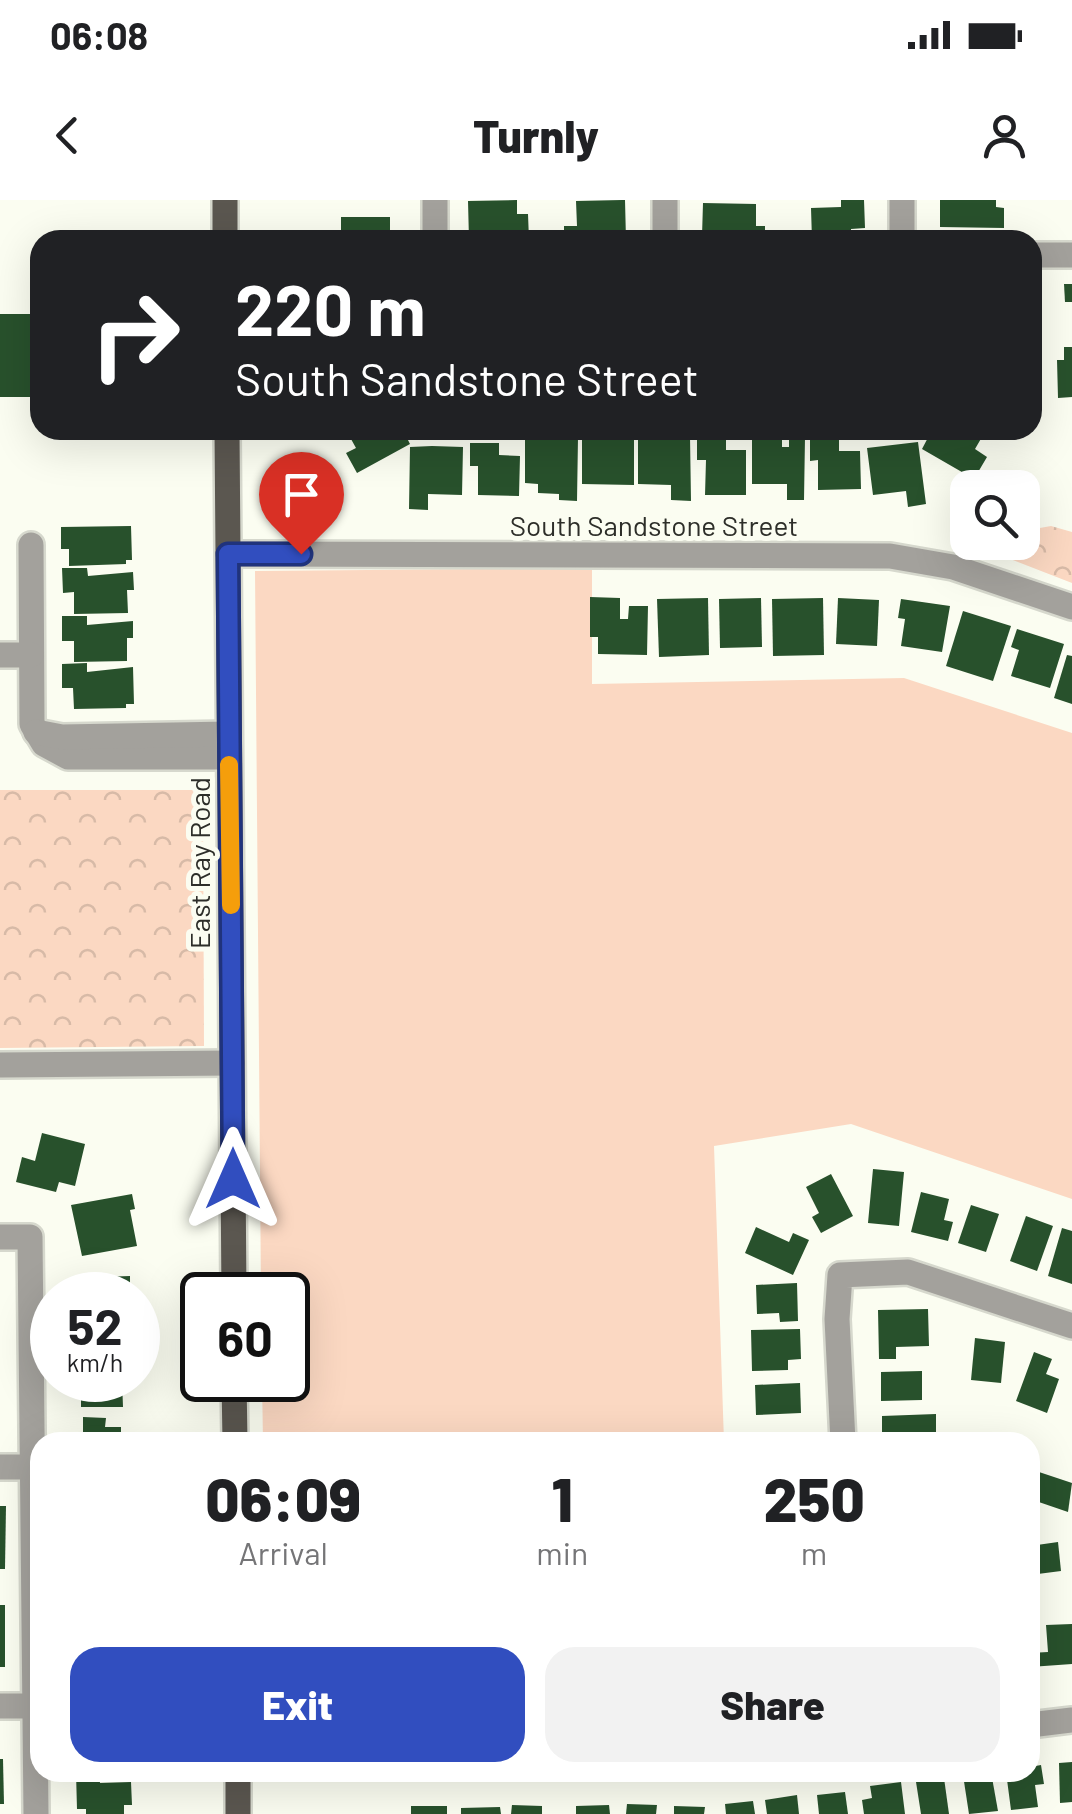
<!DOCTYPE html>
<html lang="en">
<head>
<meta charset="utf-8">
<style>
  body { margin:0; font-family:Barlow,sans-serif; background:#f2f2f2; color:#202124; height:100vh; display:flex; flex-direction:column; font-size:38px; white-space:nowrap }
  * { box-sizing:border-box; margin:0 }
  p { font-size:32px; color:#757577 }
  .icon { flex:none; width:55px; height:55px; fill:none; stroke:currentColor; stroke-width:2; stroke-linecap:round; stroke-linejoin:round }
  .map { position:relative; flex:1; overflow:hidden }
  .panel { position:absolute; left:30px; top:1232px; width:1010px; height:350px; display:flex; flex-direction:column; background:#fff; border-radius:30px; box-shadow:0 10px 40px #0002 }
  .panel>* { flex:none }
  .guide { position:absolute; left:30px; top:30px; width:1012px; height:210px; border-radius:30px; box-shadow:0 10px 40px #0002; background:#202124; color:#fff; overflow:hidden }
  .fabs { position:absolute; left:950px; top:270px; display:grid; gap:20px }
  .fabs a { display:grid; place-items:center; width:90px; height:90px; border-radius:20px; background:#fff; box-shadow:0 10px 40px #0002; font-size:50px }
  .speed { position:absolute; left:30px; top:1072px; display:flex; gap:20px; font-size:50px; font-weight:700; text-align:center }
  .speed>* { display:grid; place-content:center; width:130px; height:130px; border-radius:50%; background:#fff; box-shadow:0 10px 40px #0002; line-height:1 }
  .speed small { font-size:25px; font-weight:400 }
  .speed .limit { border:5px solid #111; border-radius:15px; background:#fff; color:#111 }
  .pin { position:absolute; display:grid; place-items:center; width:85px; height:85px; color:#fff; margin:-102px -42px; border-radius:50% 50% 50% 0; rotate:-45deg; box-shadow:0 0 10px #0007 }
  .pin .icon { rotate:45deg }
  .me { position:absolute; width:110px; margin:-55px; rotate:0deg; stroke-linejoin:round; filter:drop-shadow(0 0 8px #0008) }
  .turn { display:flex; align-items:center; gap:35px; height:210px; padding:0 40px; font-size:45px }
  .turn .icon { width:130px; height:130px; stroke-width:2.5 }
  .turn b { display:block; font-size:70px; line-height:85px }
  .eta { display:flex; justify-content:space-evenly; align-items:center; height:170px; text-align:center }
  .eta b { font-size:60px; font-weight:800; line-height:70px }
  .action { display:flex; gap:20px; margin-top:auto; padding:20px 40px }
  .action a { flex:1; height:115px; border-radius:30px; background:#314ebf; color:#fff; font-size:40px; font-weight:800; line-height:115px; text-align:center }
  .action a+a { background:#f2f2f2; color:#202124 }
  .status { display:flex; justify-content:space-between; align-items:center; height:70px; padding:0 50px; background:#fff; direction:ltr }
  .status svg { height:28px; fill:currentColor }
  header { display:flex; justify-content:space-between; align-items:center; height:130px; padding:0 40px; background:#fff; font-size:45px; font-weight:800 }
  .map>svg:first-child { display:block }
  .grass { fill:#fbd8c2 }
  .park { fill:url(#park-crowns) }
  .building { fill:#28512c }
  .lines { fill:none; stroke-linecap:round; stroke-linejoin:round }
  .minor-casing { stroke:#d6d8cd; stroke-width:30 }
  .major-casing { stroke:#d6d8cd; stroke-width:30 }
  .minor { stroke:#a3a19c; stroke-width:25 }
  .major { stroke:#5b5750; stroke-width:25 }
  .route-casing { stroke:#20337c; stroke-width:25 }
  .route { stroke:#314ebf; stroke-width:18 }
  .slow { stroke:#f59e0b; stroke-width:18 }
  .labels { text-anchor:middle; stroke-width:10; stroke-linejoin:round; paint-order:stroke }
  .street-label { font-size:28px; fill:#2d2e29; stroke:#fbfdf1 }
</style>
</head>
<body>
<div class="status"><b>06:08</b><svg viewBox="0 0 49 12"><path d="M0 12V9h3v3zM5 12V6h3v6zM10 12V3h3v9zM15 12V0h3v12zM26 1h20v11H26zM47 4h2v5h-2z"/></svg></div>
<header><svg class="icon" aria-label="back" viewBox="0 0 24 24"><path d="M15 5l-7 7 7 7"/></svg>Turnly<svg class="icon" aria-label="person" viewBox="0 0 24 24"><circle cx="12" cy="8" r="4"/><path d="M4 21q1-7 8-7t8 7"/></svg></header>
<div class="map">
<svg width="1072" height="1614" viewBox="0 0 1072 1614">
  <defs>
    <pattern id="park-crowns" width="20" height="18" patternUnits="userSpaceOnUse" patternTransform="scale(2.5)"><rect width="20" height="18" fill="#fbd8c2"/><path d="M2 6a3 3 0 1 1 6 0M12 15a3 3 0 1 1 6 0" fill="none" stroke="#d7baa7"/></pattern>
  </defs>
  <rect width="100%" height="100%" fill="#fbfdf1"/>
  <!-- grass -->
  <path class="grass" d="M 592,368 L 592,484 L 904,478 L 1072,533 L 1072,999 L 851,924 L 714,946 L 724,1242 L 263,1242 L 262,1180 L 288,1180 L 288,1095 L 261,1095 L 255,371 Z"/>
  <!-- park -->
  <g class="park">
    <path d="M 1051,326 L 1072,332 L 1072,383 L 1005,357 L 1002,343 L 1022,342 L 1023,331 Z"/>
    <path d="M 203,590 L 204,846 L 0,848 L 0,590 Z"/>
  </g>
  <!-- building -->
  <g class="building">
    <path d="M 517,0 L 517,14 L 528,14 L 529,40 L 469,40 L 468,1 Z"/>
    <path d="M 622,0 L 625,0 L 626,40 L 564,40 L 564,26 L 577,26 L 576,1 Z"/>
    <path d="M 841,0 L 864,0 L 865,28 L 851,29 L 851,40 L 812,40 L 811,8 L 841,7 Z"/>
    <path d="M 940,0 L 996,0 L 996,7 L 1004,8 L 1004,28 L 940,27 Z"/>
    <path d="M 703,3 L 756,4 L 756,26 L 765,26 L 765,40 L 715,40 L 715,36 L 702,36 Z"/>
    <rect x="341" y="17" width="49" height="23"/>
    <path d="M 1064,84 L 1072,84 L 1072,102 L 1065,102 Z"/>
    <rect x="0" y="114" width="40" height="83"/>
    <path d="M 1064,147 L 1072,147 L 1072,197 L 1058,198 L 1057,160 L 1064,160 Z"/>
    <path d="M 346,230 L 403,230 L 410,244 L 357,273 L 346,253 L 356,248 Z"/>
    <path d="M 932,230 L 986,230 L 975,249 L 987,257 L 974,279 L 922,249 Z"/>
    <path d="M 638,235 L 690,236 L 691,301 L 671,300 L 671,285 L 638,284 Z"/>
    <path d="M 525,236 L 578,237 L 577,301 L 559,300 L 559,294 L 538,293 L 538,284 L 525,283 Z"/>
    <path d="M 582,236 L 634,237 L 634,285 L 582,284 Z"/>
    <path d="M 752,236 L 782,236 L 782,247 L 789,247 L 789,237 L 805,237 L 804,300 L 787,300 L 787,284 L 752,284 Z"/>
    <path d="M 839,236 L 839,251 L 860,251 L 861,289 L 818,290 L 818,260 L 810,261 L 810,237 Z"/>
    <path d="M 697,237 L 726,237 L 726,250 L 746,250 L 746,295 L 705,295 L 706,260 L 697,260 Z"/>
    <path d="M 918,242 L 926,304 L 908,307 L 906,291 L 873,295 L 867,248 Z"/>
    <path d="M 470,243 L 499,243 L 499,255 L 520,256 L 519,296 L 478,295 L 478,266 L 470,266 Z"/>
    <path d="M 432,246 L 463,247 L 462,295 L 428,294 L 428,310 L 409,309 L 410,247 Z"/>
    <path d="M 131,326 L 132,360 L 126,360 L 126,364 L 69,366 L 69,349 L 61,349 L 61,327 Z"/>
    <path d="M 62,368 L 87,368 L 88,376 L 133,372 L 134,390 L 127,390 L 128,413 L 74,414 L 74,392 L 63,393 Z"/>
    <path d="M 590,397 L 620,398 L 620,419 L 628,419 L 629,406 L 648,406 L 647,455 L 598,454 L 598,437 L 590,437 Z"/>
    <path d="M 708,398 L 709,455 L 659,457 L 657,399 Z"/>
    <path d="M 761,398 L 762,447 L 720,448 L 719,399 Z"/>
    <path d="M 823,398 L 824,455 L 773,456 L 772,399 Z"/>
    <path d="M 838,398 L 879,400 L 877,446 L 836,444 Z"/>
    <path d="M 901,399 L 950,406 L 942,452 L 901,446 L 905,419 L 898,418 Z"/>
    <path d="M 963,411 L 1011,426 L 993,481 L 946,466 Z"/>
    <path d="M 62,416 L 87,416 L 87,425 L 133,421 L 133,438 L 127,438 L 127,461 L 74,462 L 74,441 L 62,441 Z"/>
    <path d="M 1017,429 L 1064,444 L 1050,488 L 1011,476 L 1019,450 L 1011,447 Z"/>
    <path d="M 1067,455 L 1072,456 L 1072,504 L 1054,498 Z"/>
    <path d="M 87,463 L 87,472 L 133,467 L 134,504 L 126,504 L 126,508 L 74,509 L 73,488 L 62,488 L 62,464 Z"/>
    <path d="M 42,933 L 85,944 L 75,986 L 59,982 L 56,992 L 16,982 L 22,957 L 35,961 Z"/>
    <path d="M 873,969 L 904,972 L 899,1026 L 868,1023 Z"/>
    <path d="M 831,974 L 853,1016 L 821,1033 L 812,1017 L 819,1013 L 806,987 Z"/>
    <path d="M 921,992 L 949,999 L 944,1020 L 953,1022 L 948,1041 L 911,1032 Z"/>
    <path d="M 132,994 L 135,1009 L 130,1010 L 137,1046 L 82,1056 L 71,1005 Z"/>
    <path d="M 971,1005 L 999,1014 L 986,1052 L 958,1043 Z"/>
    <path d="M 1026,1016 L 1053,1026 L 1037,1071 L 1010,1061 Z"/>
    <path d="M 756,1027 L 789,1042 L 793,1033 L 809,1040 L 793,1075 L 745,1053 Z"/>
    <path d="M 1062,1028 L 1072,1031 L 1072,1084 L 1048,1076 Z"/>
    <path d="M 130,1076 L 130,1095 L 71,1093 L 71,1078 Z"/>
    <path d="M 797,1083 L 798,1121 L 780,1122 L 779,1113 L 757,1114 L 756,1085 Z"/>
    <path d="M 928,1109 L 929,1146 L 896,1147 L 896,1159 L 879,1159 L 878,1110 Z"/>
    <path d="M 800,1129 L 801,1159 L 788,1160 L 788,1170 L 752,1171 L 751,1130 Z"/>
    <path d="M 975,1138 L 1005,1142 L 1001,1183 L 971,1180 Z"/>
    <path d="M 1034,1152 L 1052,1159 L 1046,1174 L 1059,1179 L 1047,1213 L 1016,1201 Z"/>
    <path d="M 922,1171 L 922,1200 L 881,1201 L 881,1172 Z"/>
    <path d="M 70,1180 L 122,1180 L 123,1207 L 81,1207 L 81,1189 L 70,1189 Z"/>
    <path d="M 800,1183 L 801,1213 L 756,1215 L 755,1185 Z"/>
    <path d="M 936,1214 L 936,1242 L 882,1242 L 882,1216 Z"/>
    <path d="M 83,1217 L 106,1218 L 105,1227 L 121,1227 L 121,1242 L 72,1242 L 72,1234 L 83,1234 Z"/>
    <path d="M 802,1234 L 802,1242 L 750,1242 L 750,1236 Z"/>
    <path d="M 1039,1272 L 1072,1283 L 1068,1312 L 1030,1299 Z"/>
    <path d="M 0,1306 L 6,1306 L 5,1369 L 0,1369 Z"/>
    <path d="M 1058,1342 L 1061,1371 L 1030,1375 L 1030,1346 Z"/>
    <rect x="0" y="1405" width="5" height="62"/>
    <path d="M 1072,1424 L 1072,1464 L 1030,1467 L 1030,1453 L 1048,1452 L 1046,1425 Z"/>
    <path d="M 0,1559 L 3,1559 L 4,1604 L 0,1604 Z"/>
    <path d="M 1072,1562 L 1072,1602 L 1060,1603 L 1059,1563 Z"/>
    <path d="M 1041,1565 L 1044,1584 L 1035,1585 L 1038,1607 L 1011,1610 L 1006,1572 L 1030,1572 L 1030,1567 Z"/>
    <path d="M 76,1572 L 99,1572 L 100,1583 L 131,1582 L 132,1605 L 124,1605 L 124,1614 L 86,1614 L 86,1609 L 77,1609 Z"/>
    <path d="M 991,1572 L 998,1611 L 969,1614 L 963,1575 Z"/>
    <path d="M 944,1578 L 949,1614 L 921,1614 L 916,1582 Z"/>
    <path d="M 901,1582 L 905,1614 L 864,1614 L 862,1600 L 872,1598 L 870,1586 Z"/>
    <path d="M 845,1592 L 848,1614 L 819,1614 L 817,1595 Z"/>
    <path d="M 797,1595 L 799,1614 L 767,1614 L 765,1600 Z"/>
    <path d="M 753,1601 L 755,1614 L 726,1614 L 725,1604 Z"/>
    <path d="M 627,1604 L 657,1605 L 656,1614 L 626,1614 Z"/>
    <path d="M 512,1605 L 542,1606 L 542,1614 L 511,1614 Z"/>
    <path d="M 609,1605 L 610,1614 L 576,1614 L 576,1606 Z"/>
    <rect x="411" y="1606" width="36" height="8"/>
    <path d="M 674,1606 L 705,1607 L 704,1614 L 674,1614 Z"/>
    <path d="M 500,1607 L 501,1614 L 461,1614 L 461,1608 Z"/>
  </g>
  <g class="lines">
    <defs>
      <g id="minor">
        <path d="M 435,0 L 435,40"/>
        <path d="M 665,0 L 665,40"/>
        <path d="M 902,0 L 902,40"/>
        <path d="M 1032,55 L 1072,55"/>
        <path d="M 31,345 L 32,524 L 44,544 L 68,557 L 229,557"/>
        <path d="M 228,354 L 890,356 L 953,367 L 1072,407"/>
        <path d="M 0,455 L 31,455"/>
        <path d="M 36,532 L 62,537 L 229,534"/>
        <path d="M 0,865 L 232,863"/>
        <path d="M 0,1037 L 30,1037 L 36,1614"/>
        <path d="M 843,1242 L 837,1119 L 840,1075 L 908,1072 L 1072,1126"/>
        <path d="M 0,1267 L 33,1267"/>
        <path d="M 0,1506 L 35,1506"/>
        <path d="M 1030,1525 L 1072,1520"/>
      </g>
      <g id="major">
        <path d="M 225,0 L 225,40"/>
        <path d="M 227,230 L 234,1095"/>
        <path d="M 234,1180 L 235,1242"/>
        <path d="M 238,1572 L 238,1614"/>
      </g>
    </defs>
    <!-- minor casing -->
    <use href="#minor" class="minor-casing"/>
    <!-- major casing -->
    <use href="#major" class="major-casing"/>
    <!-- minor -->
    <use href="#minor" class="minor"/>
    <!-- major -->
    <use href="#major" class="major"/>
  </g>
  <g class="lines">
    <defs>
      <path id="route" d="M 233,979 L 228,354 L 301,354"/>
    </defs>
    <!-- route casing -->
    <use href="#route" class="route-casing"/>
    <!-- route -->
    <use href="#route" class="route"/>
    <!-- slow -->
    <path class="slow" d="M 229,565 L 231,705"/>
  </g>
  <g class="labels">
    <!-- street labels -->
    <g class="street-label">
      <text x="654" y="336">South Sandstone Street</text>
      <text transform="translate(200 663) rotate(-90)" y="10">East Ray Road</text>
    </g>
  </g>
</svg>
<div class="fabs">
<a><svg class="icon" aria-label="search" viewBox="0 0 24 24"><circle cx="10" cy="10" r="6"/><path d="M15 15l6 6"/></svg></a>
</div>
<div class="speed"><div>52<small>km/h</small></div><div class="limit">60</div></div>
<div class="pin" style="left:301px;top:354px;background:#d93025"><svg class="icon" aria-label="arrive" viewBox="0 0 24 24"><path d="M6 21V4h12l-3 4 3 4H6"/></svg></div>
<svg class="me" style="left:233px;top:979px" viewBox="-20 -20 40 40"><path d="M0-17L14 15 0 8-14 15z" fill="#314ebf" stroke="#fff" stroke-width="4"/></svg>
<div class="guide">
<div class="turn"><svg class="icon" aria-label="right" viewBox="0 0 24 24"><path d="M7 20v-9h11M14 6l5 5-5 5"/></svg><div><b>220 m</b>South Sandstone Street</div></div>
</div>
<section class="panel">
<div class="eta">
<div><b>06:09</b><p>Arrival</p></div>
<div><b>1</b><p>min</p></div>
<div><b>250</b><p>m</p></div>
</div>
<div class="action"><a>Exit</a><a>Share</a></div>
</section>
</div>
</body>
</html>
